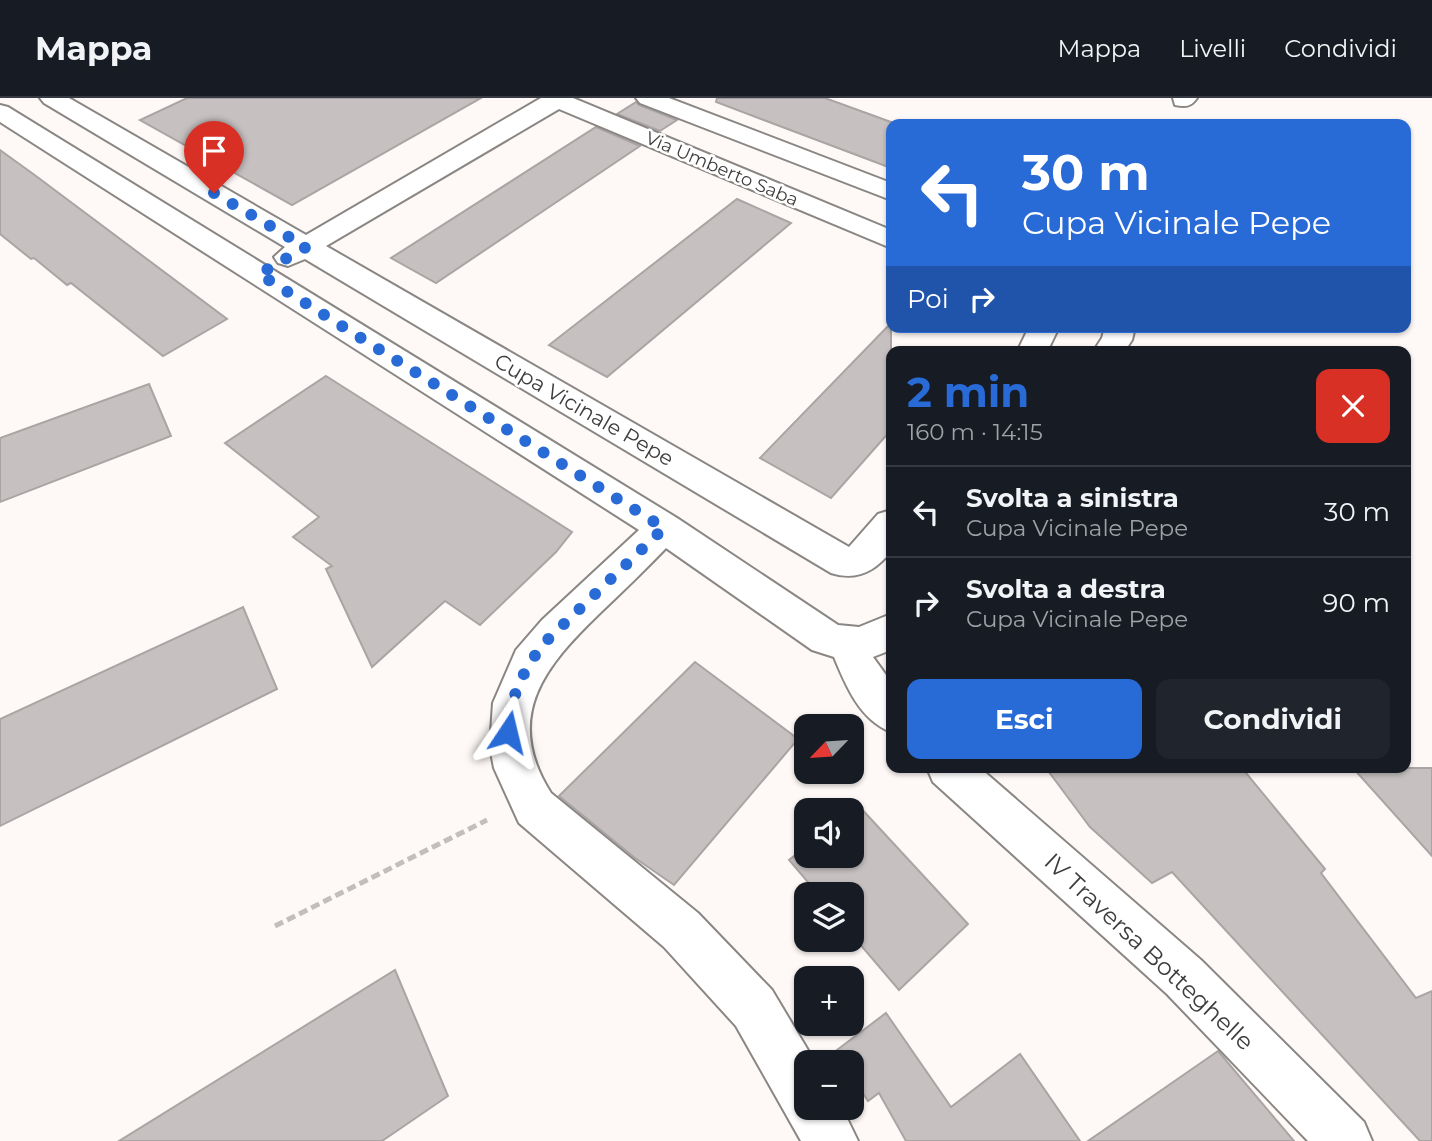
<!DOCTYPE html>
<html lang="it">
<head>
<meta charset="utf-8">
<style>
  body { margin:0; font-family:Montserrat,sans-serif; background:#20242c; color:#f1f3f6; height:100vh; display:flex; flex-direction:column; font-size:26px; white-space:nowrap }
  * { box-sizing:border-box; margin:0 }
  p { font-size:23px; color:#9ea1a6 }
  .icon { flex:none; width:38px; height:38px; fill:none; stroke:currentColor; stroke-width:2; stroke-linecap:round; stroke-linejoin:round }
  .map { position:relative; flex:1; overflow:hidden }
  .panel { position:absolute; left:886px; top:248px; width:525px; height:427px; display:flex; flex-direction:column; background:#171b24; border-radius:14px; box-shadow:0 2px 5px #0004 }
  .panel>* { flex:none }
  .top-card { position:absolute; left:886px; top:21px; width:525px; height:214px; border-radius:14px; box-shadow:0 2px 5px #0004; background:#286ad6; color:#fff; overflow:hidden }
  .needle { width:46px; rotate:245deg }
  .tools { position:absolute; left:794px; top:616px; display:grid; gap:14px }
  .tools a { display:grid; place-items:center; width:70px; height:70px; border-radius:14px; background:#171b24; box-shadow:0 2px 5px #0004; font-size:35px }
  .pin { position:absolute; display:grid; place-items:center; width:60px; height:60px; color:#fff; margin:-72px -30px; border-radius:50% 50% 50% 0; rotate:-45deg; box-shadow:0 0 7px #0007 }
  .pin .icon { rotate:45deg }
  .me { position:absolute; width:77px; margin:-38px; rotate:10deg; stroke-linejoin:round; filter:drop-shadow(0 0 5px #0008) }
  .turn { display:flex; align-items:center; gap:24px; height:147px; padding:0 21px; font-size:32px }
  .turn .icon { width:91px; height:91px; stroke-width:2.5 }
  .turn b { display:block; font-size:49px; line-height:60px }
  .then { display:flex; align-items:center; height:66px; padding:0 21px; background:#0003; gap:14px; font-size:26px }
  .round { display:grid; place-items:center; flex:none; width:74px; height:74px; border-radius:14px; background:#20242c }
  .head { display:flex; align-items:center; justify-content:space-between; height:119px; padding:0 21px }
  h1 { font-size:42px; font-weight:700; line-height:52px; color:#286ad6 }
  .button { display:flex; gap:14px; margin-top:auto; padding:14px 21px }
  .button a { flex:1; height:80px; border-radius:14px; background:#286ad6; color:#fff; font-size:28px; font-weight:700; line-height:80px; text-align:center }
  .button a+a { background:#20242c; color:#f1f3f6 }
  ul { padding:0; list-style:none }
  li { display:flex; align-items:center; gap:21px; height:91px; padding:0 21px; border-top:2px solid #363941 }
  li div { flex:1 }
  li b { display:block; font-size:26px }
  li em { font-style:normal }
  header { display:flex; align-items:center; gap:42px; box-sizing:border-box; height:98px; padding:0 35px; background:#171b24; border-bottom:2px solid #363941 }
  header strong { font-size:33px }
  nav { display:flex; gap:38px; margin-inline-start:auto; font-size:24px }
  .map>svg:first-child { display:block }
  .building { fill:#c6c0c0; stroke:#aaa4a4; stroke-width:2 }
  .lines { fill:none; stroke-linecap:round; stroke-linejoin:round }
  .minor-casing { stroke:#8a8683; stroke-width:4 }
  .path { stroke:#c1bebb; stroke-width:5; stroke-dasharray:9 4.5; stroke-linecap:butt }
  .minor { fill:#fff; fill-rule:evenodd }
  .route { stroke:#286ad6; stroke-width:12; stroke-dasharray:0 21.6 }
  .labels { text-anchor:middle; stroke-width:5; stroke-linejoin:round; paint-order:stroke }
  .far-street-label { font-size:18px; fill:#3e3d3b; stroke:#fff }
  .street-label { font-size:21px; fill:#3e3d3b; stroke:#fff }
  .near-street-label { font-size:24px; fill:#3e3d3b; stroke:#fff }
</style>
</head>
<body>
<header>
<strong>Mappa</strong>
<nav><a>Mappa</a><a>Livelli</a><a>Condividi</a></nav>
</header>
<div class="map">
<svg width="1432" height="1043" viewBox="0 0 1432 1043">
  <rect width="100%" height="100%" fill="#fef9f6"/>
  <!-- building -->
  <g class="building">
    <path d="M 187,0 L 481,0 L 292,107 L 140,22 Z"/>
    <path d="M 717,0 L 825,0 L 891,24 L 891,70 L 716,4 Z"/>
    <path d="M 636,4 L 639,7 L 677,22 L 660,33 L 617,16 Z"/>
    <path d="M 596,29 L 640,48 L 436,185 L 391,160 Z"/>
    <path d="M 0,52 L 36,78 L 227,221 L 163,258 L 71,185 L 67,187 L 34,160 L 31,161 L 0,136 Z"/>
    <path d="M 737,101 L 791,125 L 607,279 L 549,247 Z"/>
    <path d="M 891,225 L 891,332 L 831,400 L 760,360 Z"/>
    <path d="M 326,278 L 572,434 L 556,454 L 480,527 L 445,503 L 372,569 L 326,471 L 332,468 L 293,439 L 319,419 L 225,345 Z"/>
    <path d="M 149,286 L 171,338 L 0,404 L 0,340 Z"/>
    <path d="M 243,509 L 277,591 L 0,728 L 0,621 Z"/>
    <path d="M 695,564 L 798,641 L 674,787 L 635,760 L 559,698 Z"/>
    <path d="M 1046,670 L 1242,670 L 1325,771 L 1321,775 L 1416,900 L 1432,893 L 1432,1043 L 1420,1043 L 1172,774 L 1152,785 L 1090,729 Z"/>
    <path d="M 1353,670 L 1432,670 L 1432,758 Z"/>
    <path d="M 857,706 L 968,826 L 899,892 L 852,837 L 852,796 L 818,796 L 789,762 L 807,748 L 807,758 L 852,758 L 852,712 L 850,712 Z"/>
    <path d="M 395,872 L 448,998 L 382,1043 L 119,1043 Z"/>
    <path d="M 886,915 L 951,1009 L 1020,956 L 1080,1043 L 906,1043 L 879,995 L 868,1003 L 852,978 L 852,964 L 844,964 L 837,952 Z"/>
    <path d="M 1218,953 L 1294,1043 L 1088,1043 Z"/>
  </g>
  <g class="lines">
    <defs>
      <g id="minor">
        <path d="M 40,0 L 69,0 L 306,137 L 541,0 L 573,0 L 891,132 L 891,150 L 559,11 L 326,148 L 849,449 L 878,416 L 891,412 L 891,453 C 875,474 856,483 831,475 L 305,161 L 288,168 L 278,165 L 274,159 L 285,149 L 44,5 Z"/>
        <path d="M 636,0 L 669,0 L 891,85 L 891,102 L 640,5 Z"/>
        <path d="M 1173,0 L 1197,0 C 1191,9 1185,9 1175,7 Z"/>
        <path d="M 0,7 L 8,9 L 677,420 L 838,527 L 859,529 L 891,516 L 891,552 L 873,559 L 891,584 L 891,634 C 860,622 846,588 834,559 L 812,552 L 666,450 C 645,472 623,493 601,514 C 546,567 502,618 551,695 L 698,815 L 772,892 L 815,964 L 807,964 L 807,1010 L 842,1010 L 858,1043 L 801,1043 L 736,928 L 664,849 L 519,725 L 494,670 L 490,649 L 493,605 L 516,552 L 542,522 L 639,432 L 0,24 Z"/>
        <path d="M 1029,229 L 1059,229 L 1047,254 L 1017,254 Z"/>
        <path d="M 1105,229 L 1135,229 L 1132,242 L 1124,254 L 1093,254 L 1102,240 Z"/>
        <path d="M 927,670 L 980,670 L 1201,862 L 1364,1024 L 1372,1043 L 1308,1043 L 1167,896 L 933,684 Z"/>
      </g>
    </defs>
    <!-- minor casing -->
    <use href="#minor" class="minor-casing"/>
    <!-- path -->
    <path class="path" d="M 275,828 L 487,722"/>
    <!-- minor -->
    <use href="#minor" class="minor"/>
  </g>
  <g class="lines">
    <!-- route -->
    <path class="route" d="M 214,95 L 306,149 L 259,176 L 664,430 L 542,547 L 526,571 L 514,599 L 508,634"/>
  </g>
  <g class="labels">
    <!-- far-street labels -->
    <g class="far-street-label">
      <text transform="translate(722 71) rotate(23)" y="6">Via Umberto Saba</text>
    </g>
    <!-- street labels -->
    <g class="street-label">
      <text transform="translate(584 312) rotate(30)" y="7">Cupa Vicinale Pepe</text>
    </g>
    <!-- near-street labels -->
    <g class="near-street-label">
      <text transform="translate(1149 854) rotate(43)" y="8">IV Traversa Botteghelle</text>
    </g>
  </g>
</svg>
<div class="tools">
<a><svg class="needle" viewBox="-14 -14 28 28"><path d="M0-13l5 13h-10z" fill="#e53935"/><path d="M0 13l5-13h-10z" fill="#9ea1a6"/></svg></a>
<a><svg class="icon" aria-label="sound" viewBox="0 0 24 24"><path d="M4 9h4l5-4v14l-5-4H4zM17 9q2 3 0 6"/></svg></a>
<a><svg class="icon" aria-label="layers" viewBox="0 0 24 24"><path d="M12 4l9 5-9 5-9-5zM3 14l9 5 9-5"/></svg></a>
<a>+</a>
<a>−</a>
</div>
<div class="pin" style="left:214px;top:95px;background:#d93025"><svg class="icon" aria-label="arrive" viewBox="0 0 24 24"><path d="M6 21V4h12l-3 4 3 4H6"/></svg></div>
<svg class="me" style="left:508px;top:634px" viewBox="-20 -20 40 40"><path d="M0-17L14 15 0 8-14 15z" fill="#286ad6" stroke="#fff" stroke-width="4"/></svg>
<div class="top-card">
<div class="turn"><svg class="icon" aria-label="left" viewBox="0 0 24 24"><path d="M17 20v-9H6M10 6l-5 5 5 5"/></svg><div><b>30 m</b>Cupa Vicinale Pepe</div></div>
<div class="then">Poi<svg class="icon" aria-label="right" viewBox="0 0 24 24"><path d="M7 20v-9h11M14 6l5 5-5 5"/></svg></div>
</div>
<section class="panel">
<div class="head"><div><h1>2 min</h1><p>160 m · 14:15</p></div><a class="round" style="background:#d93025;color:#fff"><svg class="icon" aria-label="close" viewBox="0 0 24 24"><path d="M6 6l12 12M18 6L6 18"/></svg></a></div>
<ul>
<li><svg class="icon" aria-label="left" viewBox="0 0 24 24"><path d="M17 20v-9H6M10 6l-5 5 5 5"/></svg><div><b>Svolta a sinistra</b><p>Cupa Vicinale Pepe</p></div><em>30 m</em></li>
<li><svg class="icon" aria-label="right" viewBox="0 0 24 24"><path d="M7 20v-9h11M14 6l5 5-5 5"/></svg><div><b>Svolta a destra</b><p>Cupa Vicinale Pepe</p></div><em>90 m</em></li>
</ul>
<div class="button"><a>Esci</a><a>Condividi</a></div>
</section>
</div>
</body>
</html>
